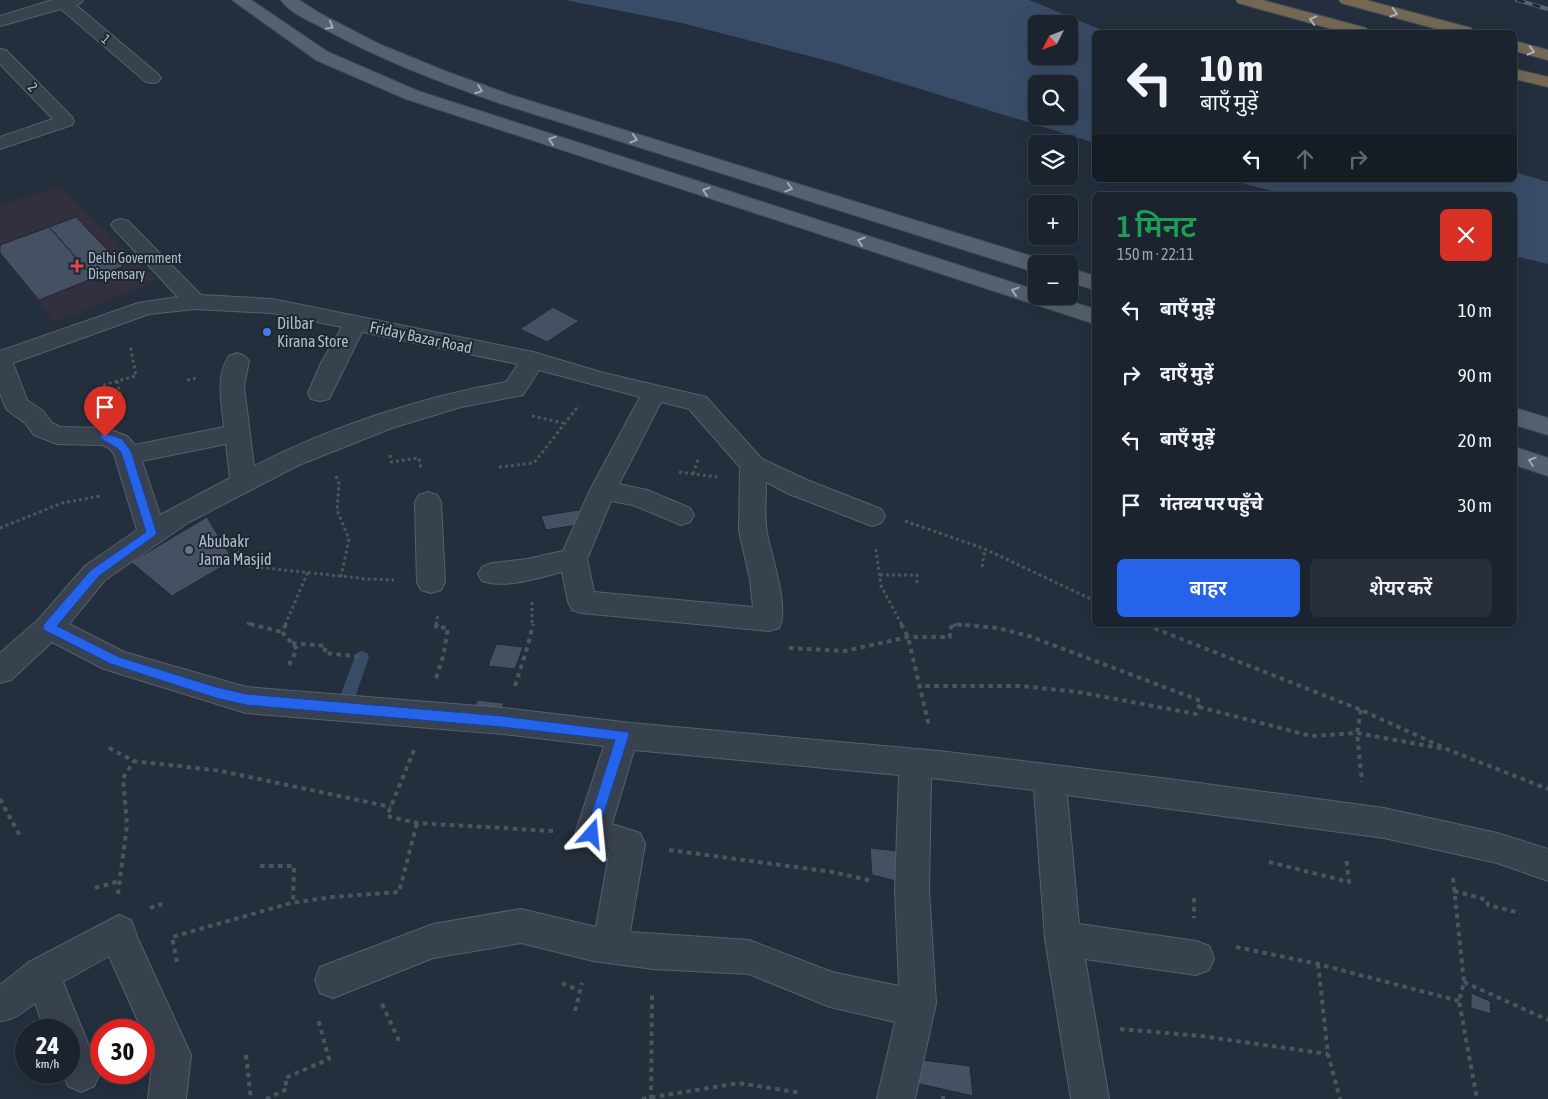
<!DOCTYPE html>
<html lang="hi">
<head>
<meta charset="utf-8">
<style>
  body { margin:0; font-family:"Asap Condensed","Noto Sans Devanagari",sans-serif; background:#282f3a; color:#f1f3f6; height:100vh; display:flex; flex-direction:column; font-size:19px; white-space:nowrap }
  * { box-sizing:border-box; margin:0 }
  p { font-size:16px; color:#a0a4aa }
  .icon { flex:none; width:28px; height:28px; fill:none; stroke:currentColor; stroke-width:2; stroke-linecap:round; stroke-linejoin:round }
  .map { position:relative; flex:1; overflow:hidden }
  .details { position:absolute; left:1092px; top:192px; width:425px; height:435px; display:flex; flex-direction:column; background:#1b232e; border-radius:8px; box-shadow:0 5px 20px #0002,0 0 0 1px #39404a }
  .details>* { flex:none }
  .guide { position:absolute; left:1092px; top:30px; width:425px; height:152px; border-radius:8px; box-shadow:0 5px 20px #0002,0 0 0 1px #39404a; background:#1b232e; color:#f1f3f6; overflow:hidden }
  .needle { width:32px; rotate:228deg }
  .controls { position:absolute; left:1028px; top:15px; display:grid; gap:10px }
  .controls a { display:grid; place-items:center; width:50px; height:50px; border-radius:8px; background:#1b232e; box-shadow:0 5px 20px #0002,0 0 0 1px #39404a; font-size:25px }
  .speed { position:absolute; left:15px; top:1019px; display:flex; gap:10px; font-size:25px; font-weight:700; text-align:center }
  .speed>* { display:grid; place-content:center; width:65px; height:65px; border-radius:50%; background:#1b232e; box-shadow:0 5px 20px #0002,0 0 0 1px #39404a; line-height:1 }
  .speed small { font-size:12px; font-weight:400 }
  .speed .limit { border:8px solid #d22; background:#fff; color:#111 }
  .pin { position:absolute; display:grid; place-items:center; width:42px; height:42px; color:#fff; margin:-51px -21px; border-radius:50% 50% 50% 0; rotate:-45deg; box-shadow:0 0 5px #0007 }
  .pin .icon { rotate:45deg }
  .me { position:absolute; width:55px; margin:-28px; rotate:18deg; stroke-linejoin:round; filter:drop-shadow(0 0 4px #0008) }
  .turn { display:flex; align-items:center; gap:18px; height:105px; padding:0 25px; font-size:22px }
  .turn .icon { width:65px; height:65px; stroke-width:2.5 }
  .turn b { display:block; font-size:35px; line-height:42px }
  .lanes { display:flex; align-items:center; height:48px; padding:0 25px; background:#0003; justify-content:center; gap:25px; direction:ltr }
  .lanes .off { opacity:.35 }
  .round { display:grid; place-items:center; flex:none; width:52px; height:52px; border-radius:8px; background:#282f3a }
  .overview { display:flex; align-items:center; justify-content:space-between; height:85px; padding:0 25px }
  h1 { font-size:30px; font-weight:600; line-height:38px; color:#1e9e55 }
  .primary-button { display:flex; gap:10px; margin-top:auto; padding:10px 25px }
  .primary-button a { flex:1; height:58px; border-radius:8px; background:#2563eb; color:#fff; font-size:20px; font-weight:600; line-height:58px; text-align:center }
  .primary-button a+a { background:#282f3a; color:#f1f3f6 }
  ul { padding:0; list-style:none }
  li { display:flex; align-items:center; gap:15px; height:65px; padding:0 25px }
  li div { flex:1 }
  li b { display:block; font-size:19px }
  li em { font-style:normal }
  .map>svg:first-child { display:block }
  .medical { fill:#32303f }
  .water { fill:#394c67; fill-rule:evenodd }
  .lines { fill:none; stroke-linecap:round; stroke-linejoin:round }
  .stream { fill:#394c67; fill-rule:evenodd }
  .building { fill:#455162; stroke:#1f2835 }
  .minor-casing { stroke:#565f6c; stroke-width:2 }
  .major-casing { stroke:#414a57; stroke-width:2 }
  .highway-casing { stroke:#434c59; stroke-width:2 }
  .path-far1 { stroke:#44595c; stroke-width:3; stroke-dasharray:3 3; stroke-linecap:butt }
  .path { stroke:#44595c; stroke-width:4; stroke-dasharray:4.5 4.5; stroke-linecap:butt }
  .minor { fill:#38414e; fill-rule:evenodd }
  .major { fill:#56606e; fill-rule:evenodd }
  .highway { fill:#746855; fill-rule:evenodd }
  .rail-casing { stroke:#5a6575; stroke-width:4 }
  .rail { stroke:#1d2633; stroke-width:2.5; stroke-dasharray:8; stroke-linecap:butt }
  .oneway { stroke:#aeb4bd }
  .oneway2 { stroke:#a1aab7 }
  .route { fill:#2563eb; stroke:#184099 }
  .health-dot { fill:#e0444e; stroke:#1d2633; stroke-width:2 }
  .shop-dot { fill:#3f7fe0; stroke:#1d2633; stroke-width:2 }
  .worship-dot { fill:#6b7280; stroke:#1d2633; stroke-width:2 }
  .labels { text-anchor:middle; stroke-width:4; stroke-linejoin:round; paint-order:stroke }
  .far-street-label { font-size:14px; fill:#b4bcc9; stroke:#1d2633 }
  .far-poi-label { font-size:14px; fill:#b4bcc9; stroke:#1d2633; text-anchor:start }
  .poi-label { font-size:16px; fill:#b4bcc9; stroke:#1d2633; text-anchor:start }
  .street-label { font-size:16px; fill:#b4bcc9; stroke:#1d2633 }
</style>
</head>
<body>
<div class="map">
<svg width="1548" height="1099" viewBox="0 0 1548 1099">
  <rect width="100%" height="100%" fill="#242f3e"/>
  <!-- medical -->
  <path class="medical" d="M 60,186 L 157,280 L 54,323 L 0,253 L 0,205 Z"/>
  <!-- water -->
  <g class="water">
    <path d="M 565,0 L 1029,0 L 1107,32 L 1095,32 L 1095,143 L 836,63 L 682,23 ZM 1036,24 L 1069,24 L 1069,56 L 1036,56 ZM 1036,84 L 1069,84 L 1069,116 L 1036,116 Z"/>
    <path d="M 1515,172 L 1548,182 L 1548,264 L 1515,256 L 1515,195 L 1287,195 L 1230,180 L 1515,180 Z"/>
  </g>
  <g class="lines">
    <!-- stream -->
    <path class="stream" d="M 362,651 L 367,653 L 369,657 L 351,709 L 348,714 L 343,715 L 338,714 L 335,709 L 355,657 L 357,653 Z"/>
  </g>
  <!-- building -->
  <g class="building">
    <path d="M 76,217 L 123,266 L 94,278 L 49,227 Z"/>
    <path d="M 49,227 L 94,278 L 39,300 L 0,253 L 0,245 Z"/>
    <path d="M 553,307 L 579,321 L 547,342 L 520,329 Z"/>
    <path d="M 585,509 L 577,525 L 546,530 L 541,516 Z"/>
    <path d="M 207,517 L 233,560 L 172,596 L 131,562 Z"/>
    <path d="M 496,644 L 523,647 L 515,669 L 488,666 Z"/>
    <path d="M 477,700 L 504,703 L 499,718 L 472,716 Z"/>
    <path d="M 870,848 L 908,852 L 907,884 L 872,875 Z"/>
    <path d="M 1471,993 L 1490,1001 L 1491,1014 L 1471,1008 Z"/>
    <path d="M 915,1059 L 970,1066 L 973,1096 L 911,1082 Z"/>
  </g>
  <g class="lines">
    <defs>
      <g id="minor">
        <path d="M 52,0 L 83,0 L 81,3 L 76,5 L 158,74 L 161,78 L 158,82 L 152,83 L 146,82 L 61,9 L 0,26 L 0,16 Z"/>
        <path d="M 0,49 L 6,50 L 72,117 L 74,121 L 72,125 L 0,149 L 0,137 L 53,119 L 0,64 Z"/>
        <path d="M 121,219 L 128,221 L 201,295 L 272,299 L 533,352 L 604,373 L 706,397 L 762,459 L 807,480 L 881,509 L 885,516 L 881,523 L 872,526 L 789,494 L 766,482 C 766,499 764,517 767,533 C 771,556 790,608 779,628 L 769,631 L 582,613 L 572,610 L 568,602 L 562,572 C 537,578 507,589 482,581 L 478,574 L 482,567 L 492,563 L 527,559 L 563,551 L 590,490 L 640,397 L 539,370 L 523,395 L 461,407 L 392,428 L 299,465 L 189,522 L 105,580 L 69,624 L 124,652 L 246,687 L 503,708 L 631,723 L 939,751 L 1169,779 L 1384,808 L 1497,833 L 1548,849 L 1548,881 L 1497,863 L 1384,838 L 1067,795 L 1079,924 L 1196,941 L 1209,946 L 1214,958 L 1209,970 L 1196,975 L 1085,959 L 1109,1099 L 1071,1099 L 1045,939 L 1034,790 L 931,778 L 929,890 L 936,1003 L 915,1099 L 877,1099 L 895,1022 L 830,1007 L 749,974 L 653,969 L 593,961 L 521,943 L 433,958 L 333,998 L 320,993 L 315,980 L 320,967 L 433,924 L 521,909 L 596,927 L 609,854 L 580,845 L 575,834 L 604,746 L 503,734 L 246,713 L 104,669 L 52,642 L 11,680 L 0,683 L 0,653 L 39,619 L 85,566 L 137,530 L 114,454 L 109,448 L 102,445 L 57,444 L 34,435 L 25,423 L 7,410 L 4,404 L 0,393 L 0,351 L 138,303 L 178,297 L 114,229 L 111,225 L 114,221 ZM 195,309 L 272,313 L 342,327 L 321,363 L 308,393 L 311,399 L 320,401 L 329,399 L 362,332 L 518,364 L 506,382 C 419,398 333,426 254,466 L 244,386 L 249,361 L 245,356 L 237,353 L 229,356 C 215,376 222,404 224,427 L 135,445 L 127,436 L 105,428 L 60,427 L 52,423 L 43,411 L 27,400 L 13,363 L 149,314 ZM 661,402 L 689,409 L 740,467 L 739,531 L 750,579 L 753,607 L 594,592 L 587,559 L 611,501 L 633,505 L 681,525 L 690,522 L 694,515 L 690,508 L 647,490 L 619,484 ZM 226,444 L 230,478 L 160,515 L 142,461 ZM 634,750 L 899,775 L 895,890 L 899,986 L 832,972 L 749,940 L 630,932 L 645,844 L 640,833 L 612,824 Z"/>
        <path d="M 428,492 L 437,495 L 441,502 L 445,582 L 441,590 L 431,593 L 421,590 L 417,582 L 415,502 L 419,495 Z"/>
        <path d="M 119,915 L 131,920 L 138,939 L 191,1055 L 186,1099 L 148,1099 L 153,1056 L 144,1034 L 144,1030 L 142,1030 L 109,956 L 63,982 L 100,1073 L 94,1086 L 81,1092 L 68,1086 L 62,1072 L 69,1072 L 69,1030 L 45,1030 L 35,1003 C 24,1011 14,1021 0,1021 L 0,985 L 29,962 Z"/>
      </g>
      <g id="major">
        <path d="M 232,0 L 251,0 L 328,52 L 418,91 L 1036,290 L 1036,296 L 1054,296 L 1095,309 L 1095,324 L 406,99 L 316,60 Z"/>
        <path d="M 281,0 L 299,0 L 321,14 L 379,44 L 445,71 L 511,95 L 1044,260 L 1046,264 L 1036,264 L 1036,271 L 1028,270 L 499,103 C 437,81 376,58 319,26 C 306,19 289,12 281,0 Z"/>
        <path d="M 1069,268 L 1095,276 L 1095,290 L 1069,282 Z"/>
        <path d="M 1515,408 L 1548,418 L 1548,435 L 1515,425 Z"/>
        <path d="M 1515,447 L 1548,458 L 1548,476 L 1515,465 Z"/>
      </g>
      <g id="highway">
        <path d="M 1236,0 L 1262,0 L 1366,28 L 1369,32 L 1343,32 L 1238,3 Z"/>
        <path d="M 1339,0 L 1366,0 L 1471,28 L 1474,32 L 1448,32 L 1341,3 Z"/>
        <path d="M 1515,41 L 1548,50 L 1548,60 L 1515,51 Z"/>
        <path d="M 1515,69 L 1548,77 L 1548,87 L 1515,79 Z"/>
      </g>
    </defs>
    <!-- minor casing -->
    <use href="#minor" class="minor-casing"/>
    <!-- major casing -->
    <use href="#major" class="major-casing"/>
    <!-- highway casing -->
    <use href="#highway" class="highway-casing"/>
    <!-- path-far1 -->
    <g class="path-far1">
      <path d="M 187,380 L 197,378"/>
      <path d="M 117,381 L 124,410"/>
      <path d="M 103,385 L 136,376 L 130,345"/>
      <path d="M 532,416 L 563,423"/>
      <path d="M 390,455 L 391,462 L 419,458 L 421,469"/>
      <path d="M 499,467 L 534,463 L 579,405"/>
      <path d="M 679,472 L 717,477"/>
      <path d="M 693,474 L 699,457"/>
      <path d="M 336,476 L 339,484 L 337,510 L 349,539 L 341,577"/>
      <path d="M 905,521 L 985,549 L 1095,601"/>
      <path d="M 0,528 L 62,503 L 101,496"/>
      <path d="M 224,532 L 248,566 L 367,579 L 394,580"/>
      <path d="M 876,549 L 881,586 L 902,625"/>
      <path d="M 982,567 L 985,549"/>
      <path d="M 880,575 L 917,575 L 917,584"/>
      <path d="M 532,602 L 532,625"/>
      <path d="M 247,623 L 254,625"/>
      <path d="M 285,625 L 308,572"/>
      <path d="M 436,625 L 438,614"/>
      <path d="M 953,625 L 967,625"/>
    </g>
    <!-- path -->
    <g class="path">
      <path d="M 250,624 L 282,632"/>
      <path d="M 286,624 L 282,632 L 297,649 L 288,667"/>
      <path d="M 901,624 L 908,637 L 929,726"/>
      <path d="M 1146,625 L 1361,710 L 1451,751 L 1548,789"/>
      <path d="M 292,643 L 326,646 L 324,653 L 362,657"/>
      <path d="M 789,648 L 845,651 L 908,637 L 950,637 L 949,630 L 954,624 L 998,628 L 1029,636 L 1201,701 L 1196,714 L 1078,692 L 1021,686 L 919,686"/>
      <path d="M 436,678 L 443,657 L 448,628 L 436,627 L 437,624"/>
      <path d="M 515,686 L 528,645 L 533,624"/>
      <path d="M 1199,707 L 1311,736 L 1357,733 L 1445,749"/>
      <path d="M 1361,710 L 1357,733 L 1362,782"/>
      <path d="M 109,748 L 134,761 L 221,771 L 391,807"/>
      <path d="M 414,750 L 387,816 L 417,823 L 553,831"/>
      <path d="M 0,799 L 20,836"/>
      <path d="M 669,850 L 833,872 L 872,881"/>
      <path d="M 1269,862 L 1349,882 L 1346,857"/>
      <path d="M 260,866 L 294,866 L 293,903"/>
      <path d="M 1453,878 L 1464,982 L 1459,1001 L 1477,1099"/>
      <path d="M 95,888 L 119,881"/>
      <path d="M 1454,891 L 1487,900 L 1488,905 L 1520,913"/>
      <path d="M 118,894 L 127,825 L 123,778 L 134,761"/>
      <path d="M 1194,898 L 1194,918"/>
      <path d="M 150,908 L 162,904"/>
      <path d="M 1236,947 L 1318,964 L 1459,1001"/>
      <path d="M 177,962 L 172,937 L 291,903 L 332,897 L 399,892 L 417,823"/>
      <path d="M 1318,964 L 1328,1054 L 1340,1099"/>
      <path d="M 1464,982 L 1548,1020"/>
      <path d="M 562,983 L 580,991"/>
      <path d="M 382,1004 L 401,1045"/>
      <path d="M 575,1011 L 582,983"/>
      <path d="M 1120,1029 L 1201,1036 L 1328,1054"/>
      <path d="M 246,1055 L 251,1099"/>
      <path d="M 943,1096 L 943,1099"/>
      <path d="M 266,1099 L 287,1089 L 285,1078 L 329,1059 L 318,1019"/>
      <path d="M 642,1099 L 738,1083 L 802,1093"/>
      <path d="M 651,1099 L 652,992"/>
    </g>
    <!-- minor -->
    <use href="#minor" class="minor"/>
    <!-- major -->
    <use href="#major" class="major"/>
    <!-- highway -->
    <use href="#highway" class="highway"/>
    <defs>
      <path id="rail" d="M 1517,0 L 1548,9"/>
    </defs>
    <!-- rail casing -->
    <use href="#rail" class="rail-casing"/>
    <!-- rail -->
    <use href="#rail" class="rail"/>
  </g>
  <!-- one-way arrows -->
  <defs><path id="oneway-chevron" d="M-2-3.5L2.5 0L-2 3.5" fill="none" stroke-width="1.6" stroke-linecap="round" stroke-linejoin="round" transform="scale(1.25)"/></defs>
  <g class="oneway">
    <use href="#oneway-chevron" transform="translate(1394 13) rotate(15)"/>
    <use href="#oneway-chevron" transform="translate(1313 20) rotate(-165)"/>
    <use href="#oneway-chevron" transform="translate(1531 51) rotate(15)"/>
  </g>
  <g class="oneway2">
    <use href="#oneway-chevron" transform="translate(330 26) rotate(29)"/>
    <use href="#oneway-chevron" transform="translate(479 90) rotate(20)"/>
    <use href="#oneway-chevron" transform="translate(634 139) rotate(17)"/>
    <use href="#oneway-chevron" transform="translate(552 140) rotate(-162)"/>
    <use href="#oneway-chevron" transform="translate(789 188) rotate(17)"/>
    <use href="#oneway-chevron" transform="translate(706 191) rotate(-162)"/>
    <use href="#oneway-chevron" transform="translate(861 241) rotate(-162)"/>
    <use href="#oneway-chevron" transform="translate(1015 291) rotate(-162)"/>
    <use href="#oneway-chevron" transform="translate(1532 461) rotate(-161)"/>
  </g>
  <!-- route -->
  <path class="route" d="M 105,433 L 122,439 L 131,451 L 157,534 L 99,576 L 57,626 L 119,657 L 216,687 L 246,694 L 502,716 L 628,732 L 629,735 L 596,838 L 592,840 L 587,838 L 585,834 L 615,740 L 502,727 L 246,705 L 216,698 L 111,664 L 44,630 L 43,627 L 44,624 L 91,570 L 146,532 L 121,452 C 114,444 105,443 100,437 L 101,434 Z"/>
  <!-- markers -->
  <path class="health-dot" d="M74.5 258.5h5v5h5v5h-5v5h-5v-5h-5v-5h5z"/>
  <circle class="shop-dot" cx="267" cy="332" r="5"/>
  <circle class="worship-dot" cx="189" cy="550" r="5"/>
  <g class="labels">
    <!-- far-street labels -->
    <g class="far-street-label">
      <text transform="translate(106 39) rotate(40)" y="5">1</text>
      <text transform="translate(33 87) rotate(46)" y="5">2</text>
    </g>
    <!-- far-poi labels -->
    <g class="far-poi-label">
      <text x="88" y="263">Delhi Government<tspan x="88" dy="16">Dispensary</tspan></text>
    </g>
    <!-- poi labels -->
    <g class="poi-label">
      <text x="277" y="329">Dilbar<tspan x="277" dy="18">Kirana Store</tspan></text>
      <text x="199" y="547">Abubakr<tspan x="199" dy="18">Jama Masjid</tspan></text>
    </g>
    <!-- street labels -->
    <g class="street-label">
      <text transform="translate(421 337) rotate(12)" y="6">Friday Bazar Road</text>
    </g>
  </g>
</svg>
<div class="controls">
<a><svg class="needle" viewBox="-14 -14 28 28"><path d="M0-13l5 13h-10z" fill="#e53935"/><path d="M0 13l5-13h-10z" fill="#a0a4aa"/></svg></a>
<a><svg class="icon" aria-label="search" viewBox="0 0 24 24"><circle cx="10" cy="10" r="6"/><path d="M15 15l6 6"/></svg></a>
<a><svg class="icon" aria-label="layers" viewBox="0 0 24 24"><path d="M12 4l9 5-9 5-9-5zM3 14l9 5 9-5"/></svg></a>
<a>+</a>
<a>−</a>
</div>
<div class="speed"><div>24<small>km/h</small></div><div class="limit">30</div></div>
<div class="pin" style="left:105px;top:437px;background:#d93025"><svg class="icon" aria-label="arrive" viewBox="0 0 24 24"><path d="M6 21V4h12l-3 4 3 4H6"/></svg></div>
<svg class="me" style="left:592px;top:834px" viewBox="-20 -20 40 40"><path d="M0-17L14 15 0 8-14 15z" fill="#2563eb" stroke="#fff" stroke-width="4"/></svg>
<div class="guide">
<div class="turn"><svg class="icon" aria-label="left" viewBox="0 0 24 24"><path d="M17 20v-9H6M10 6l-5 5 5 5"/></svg><div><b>10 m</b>बाएँ मुड़ें</div></div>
<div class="lanes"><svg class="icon" aria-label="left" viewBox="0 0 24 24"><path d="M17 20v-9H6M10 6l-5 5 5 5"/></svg><svg class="icon off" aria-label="ahead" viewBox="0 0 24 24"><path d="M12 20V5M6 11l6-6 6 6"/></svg><svg class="icon off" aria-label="right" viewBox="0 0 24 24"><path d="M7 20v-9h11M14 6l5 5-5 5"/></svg></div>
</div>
<section class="details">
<div class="overview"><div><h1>1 मिनट</h1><p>150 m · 22:11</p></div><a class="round" style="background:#d93025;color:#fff"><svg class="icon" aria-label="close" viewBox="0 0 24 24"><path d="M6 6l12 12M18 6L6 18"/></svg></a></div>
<ul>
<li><svg class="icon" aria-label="left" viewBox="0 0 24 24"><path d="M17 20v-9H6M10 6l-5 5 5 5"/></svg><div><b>बाएँ मुड़ें</b></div><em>10 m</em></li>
<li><svg class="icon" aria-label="right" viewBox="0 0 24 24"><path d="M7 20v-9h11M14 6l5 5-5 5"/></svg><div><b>दाएँ मुड़ें</b></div><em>90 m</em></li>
<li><svg class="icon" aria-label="left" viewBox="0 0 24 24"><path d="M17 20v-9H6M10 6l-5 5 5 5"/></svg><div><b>बाएँ मुड़ें</b></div><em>20 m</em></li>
<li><svg class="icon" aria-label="arrive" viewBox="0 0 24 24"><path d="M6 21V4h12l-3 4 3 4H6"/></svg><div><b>गंतव्य पर पहुँचे</b></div><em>30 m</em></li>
</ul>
<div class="primary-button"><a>बाहर</a><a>शेयर करें</a></div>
</section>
</div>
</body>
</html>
